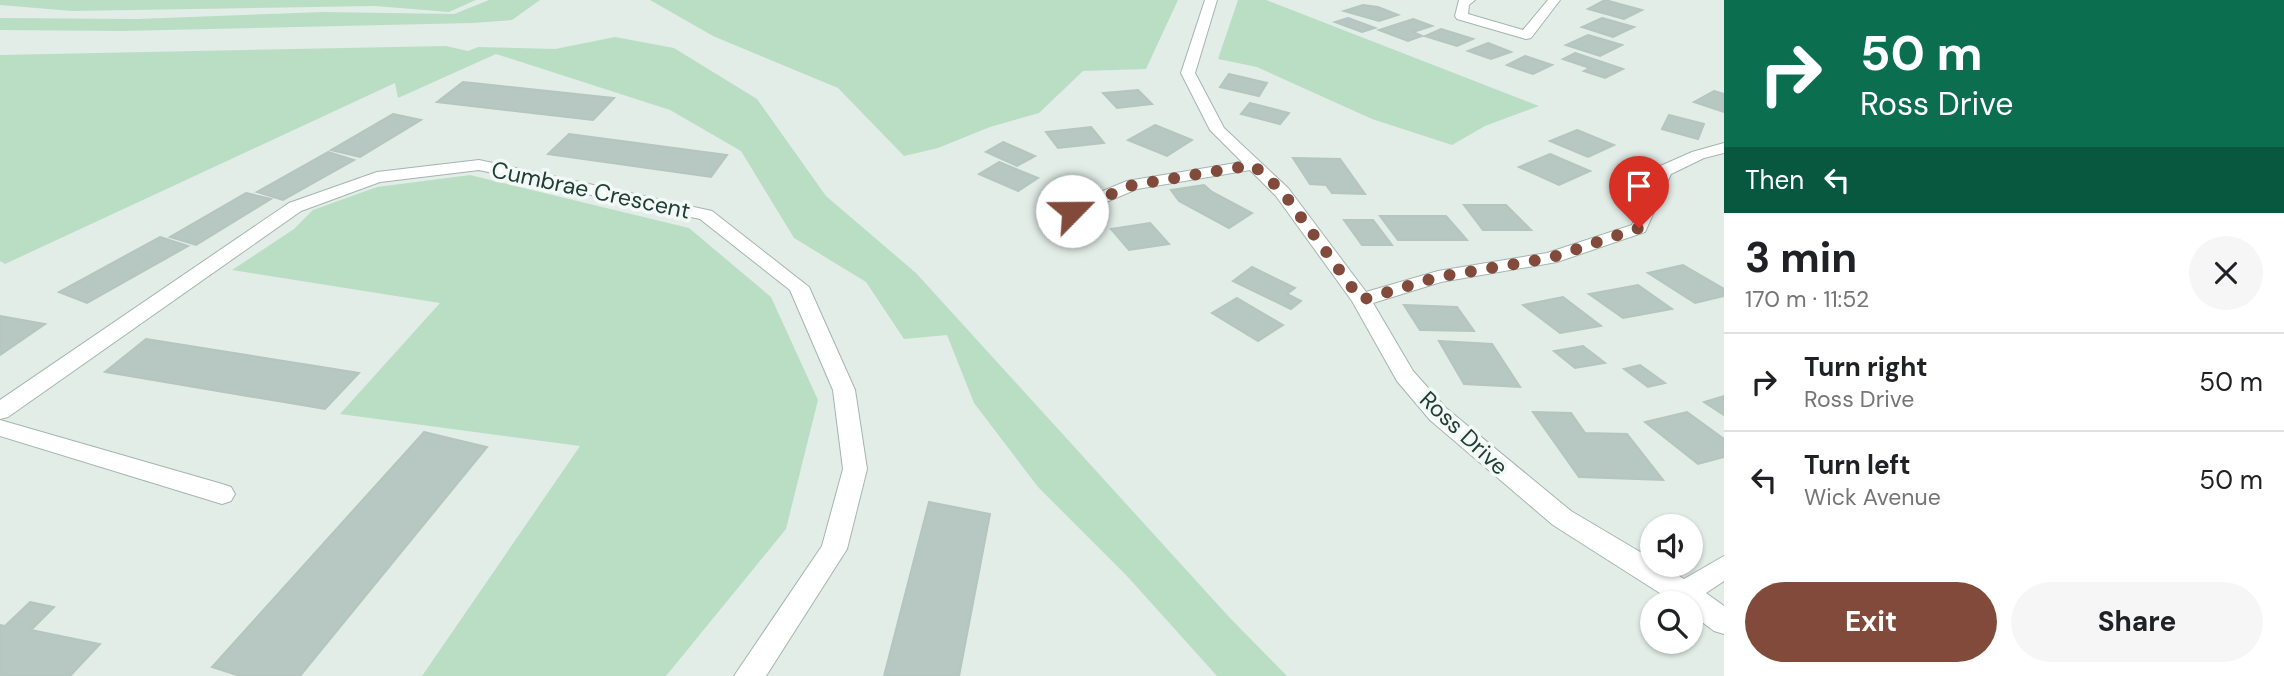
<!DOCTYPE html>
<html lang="en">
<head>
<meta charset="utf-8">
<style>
  body { margin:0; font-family:"DM Sans",sans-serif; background:#f6f6f6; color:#202124; height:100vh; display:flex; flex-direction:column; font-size:26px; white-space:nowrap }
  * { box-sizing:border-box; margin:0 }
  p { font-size:23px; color:#757577 }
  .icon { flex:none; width:38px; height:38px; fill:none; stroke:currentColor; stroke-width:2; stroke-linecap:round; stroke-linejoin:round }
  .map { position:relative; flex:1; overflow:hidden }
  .details { display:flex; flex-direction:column; background:#fff; width:560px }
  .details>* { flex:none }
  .top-card { background:#0b6e4f; color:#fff; overflow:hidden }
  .fabs { position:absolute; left:1640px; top:514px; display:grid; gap:14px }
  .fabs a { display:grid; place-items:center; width:63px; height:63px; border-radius:50%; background:#fff; box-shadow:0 2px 5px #0004; font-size:35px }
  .pin { position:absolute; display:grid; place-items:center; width:60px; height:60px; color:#fff; margin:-72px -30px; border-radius:50% 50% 50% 0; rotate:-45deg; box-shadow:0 0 7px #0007 }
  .pin .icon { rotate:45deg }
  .me { position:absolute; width:77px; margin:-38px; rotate:67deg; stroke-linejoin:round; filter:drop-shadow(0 0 5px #0008) }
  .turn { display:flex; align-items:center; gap:24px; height:147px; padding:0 21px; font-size:32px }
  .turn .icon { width:91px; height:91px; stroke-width:2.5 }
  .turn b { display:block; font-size:49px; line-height:60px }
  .then { display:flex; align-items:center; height:66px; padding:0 21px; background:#0003; gap:14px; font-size:26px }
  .round { display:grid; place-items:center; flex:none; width:74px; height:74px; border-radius:37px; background:#f6f6f6 }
  .overview { display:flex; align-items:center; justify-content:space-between; height:119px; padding:0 21px }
  h1 { font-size:42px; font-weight:700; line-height:52px }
  .button { display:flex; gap:14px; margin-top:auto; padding:14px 21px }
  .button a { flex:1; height:80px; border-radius:42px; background:#814a3a; color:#fff; font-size:28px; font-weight:700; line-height:80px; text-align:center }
  .button a+a { background:#f6f6f6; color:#202124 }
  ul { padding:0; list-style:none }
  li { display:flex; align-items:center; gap:21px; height:98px; padding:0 21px; border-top:2px solid #e0e0e0 }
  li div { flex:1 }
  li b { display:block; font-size:26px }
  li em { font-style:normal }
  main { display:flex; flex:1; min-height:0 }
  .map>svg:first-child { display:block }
  .green { fill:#badec4 }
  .building { fill:#b7c7c1; stroke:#b4c6bf; stroke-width:2 }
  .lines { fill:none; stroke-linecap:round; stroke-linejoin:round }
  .minor-casing { stroke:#a4b5af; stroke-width:2 }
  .minor { fill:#fff; fill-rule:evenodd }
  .route { stroke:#814a3a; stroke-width:12; stroke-dasharray:0 21.6 }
  .labels { text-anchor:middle; stroke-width:7; stroke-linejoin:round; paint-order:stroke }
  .street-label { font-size:23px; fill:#213e36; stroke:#f2f9f6 }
</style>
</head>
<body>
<main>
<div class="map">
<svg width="1724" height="676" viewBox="0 0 1724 676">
  <rect width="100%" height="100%" fill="#e2ede8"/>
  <!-- green -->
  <g class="green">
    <path d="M 0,0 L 476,0 L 449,12 L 375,6 L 72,11 L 0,5 Z"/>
    <path d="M 489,0 L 540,0 L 512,20 L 473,23 L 121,31 L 0,30 L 0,18 L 137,19 L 324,12 L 454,14 Z"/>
    <path d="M 650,0 L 1178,0 L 1146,69 L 1083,71 L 1039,113 L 990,127 L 938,148 L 904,156 L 838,88 L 713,36 Z"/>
    <path d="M 1238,0 L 1266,0 L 1539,106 L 1485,126 L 1452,145 L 1372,119 L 1257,67 L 1218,59 Z"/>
    <path d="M 615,37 L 674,48 L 757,99 L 826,196 L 916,273 L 1230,618 L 1287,676 L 1217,676 L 1126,575 L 1038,487 L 974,403 L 947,335 L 904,339 L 866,282 L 794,238 L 741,151 L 670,110 L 496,54 L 398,98 L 395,83 L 5,264 L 0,261 L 0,55 L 446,46 L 468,51 L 478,47 L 555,49 Z"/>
    <path d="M 470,175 L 689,228 L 771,297 L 818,400 L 786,529 L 666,676 L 422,676 L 580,446 L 340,414 L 440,303 L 232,270 L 294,229 L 313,210 L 377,187 Z"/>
  </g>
  <!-- building -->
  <g class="building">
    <path d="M 1605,0 L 1642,10 L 1624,19 L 1588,9 Z"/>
    <path d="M 1363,5 L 1378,7 L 1398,15 L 1379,21 L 1344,11 Z"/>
    <path d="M 1348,18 L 1375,28 L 1362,32 L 1335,22 Z"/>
    <path d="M 1602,18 L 1634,27 L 1613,37 L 1582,27 Z"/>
    <path d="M 1413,19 L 1432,26 L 1413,32 L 1422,36 L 1408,41 L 1379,30 Z"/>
    <path d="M 1441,29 L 1473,39 L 1457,46 L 1425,36 Z"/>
    <path d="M 1588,35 L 1622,45 L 1600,56 L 1566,45 Z"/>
    <path d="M 1488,43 L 1511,52 L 1491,59 L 1468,51 Z"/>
    <path d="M 1575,53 L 1623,69 L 1605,78 L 1584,71 L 1590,68 L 1563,59 Z"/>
    <path d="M 1525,56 L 1552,65 L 1533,74 L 1507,65 Z"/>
    <path d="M 1229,74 L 1267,83 L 1259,96 L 1220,87 Z"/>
    <path d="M 463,82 L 614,98 L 593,120 L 437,102 Z"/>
    <path d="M 1138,90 L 1152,104 L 1117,108 L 1103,93 Z"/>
    <path d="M 1714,91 L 1724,94 L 1724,112 L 1694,102 Z"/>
    <path d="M 1250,103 L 1289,113 L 1280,124 L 1241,114 Z"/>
    <path d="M 393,114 L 421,120 L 360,157 L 331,150 Z"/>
    <path d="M 1669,115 L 1704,124 L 1698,139 L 1662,129 Z"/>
    <path d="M 1155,125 L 1192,140 L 1167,156 L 1128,140 Z"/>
    <path d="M 1091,127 L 1104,143 L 1058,148 L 1046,132 Z"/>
    <path d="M 1577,130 L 1614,145 L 1588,157 L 1550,141 Z"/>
    <path d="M 569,134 L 727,155 L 711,177 L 548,154 Z"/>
    <path d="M 1003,142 L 1035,156 L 1017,166 L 986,152 Z"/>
    <path d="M 328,152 L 354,160 L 283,200 L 257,192 Z"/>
    <path d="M 1550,154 L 1590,171 L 1559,185 L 1519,167 Z"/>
    <path d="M 1293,158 L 1340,159 L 1365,194 L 1332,193 L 1326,185 L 1310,184 Z"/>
    <path d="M 999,162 L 1038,178 L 1018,191 L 979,174 Z"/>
    <path d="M 1204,185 L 1212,192 L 1252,213 L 1229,228 L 1179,201 L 1171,190 Z"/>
    <path d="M 246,193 L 271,199 L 196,245 L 170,237 Z"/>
    <path d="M 1464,205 L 1506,205 L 1531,230 L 1483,230 Z"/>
    <path d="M 1380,216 L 1446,216 L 1467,240 L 1398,240 Z"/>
    <path d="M 1344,220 L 1373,220 L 1392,245 L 1362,245 Z"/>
    <path d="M 1150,223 L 1169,244 L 1129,250 L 1111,229 Z"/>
    <path d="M 160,237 L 188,246 L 87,303 L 59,292 Z"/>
    <path d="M 1683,265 L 1724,289 L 1724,296 L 1695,303 L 1648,273 Z"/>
    <path d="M 1252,267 L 1295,288 L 1287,294 L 1301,301 L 1291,309 L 1233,281 Z"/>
    <path d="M 1638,285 L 1672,309 L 1623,318 L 1589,294 Z"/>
    <path d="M 1563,297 L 1601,326 L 1560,333 L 1523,305 Z"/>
    <path d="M 1237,298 L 1283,325 L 1258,341 L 1212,313 Z"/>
    <path d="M 1404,305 L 1457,307 L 1474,331 L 1420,330 Z"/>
    <path d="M 0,316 L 45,324 L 0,355 Z"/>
    <path d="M 146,339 L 359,373 L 325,409 L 105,372 Z"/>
    <path d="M 1439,341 L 1492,344 L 1520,387 L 1464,384 Z"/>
    <path d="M 1583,346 L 1605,363 L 1575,368 L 1554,351 Z"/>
    <path d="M 1640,365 L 1665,383 L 1648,387 L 1624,369 Z"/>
    <path d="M 1724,396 L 1724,415 L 1704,402 Z"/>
    <path d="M 1533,412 L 1571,413 L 1585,433 L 1627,434 L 1663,480 L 1579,477 Z"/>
    <path d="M 1687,412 L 1724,439 L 1724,457 L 1698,464 L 1645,422 Z"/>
    <path d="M 424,432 L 487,447 L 300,676 L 240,676 L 212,667 Z"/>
    <path d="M 929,502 L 990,514 L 959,676 L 884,676 Z"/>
    <path d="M 30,602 L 54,607 L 31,630 L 100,644 L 70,676 L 0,676 L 0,625 L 5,626 Z"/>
  </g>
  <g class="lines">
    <defs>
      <g id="minor">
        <path d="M 1205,0 L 1217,0 L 1195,73 L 1224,128 L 1288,188 L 1366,292 L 1438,271 L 1547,253 L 1632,225 L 1658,167 L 1692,152 L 1724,143 L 1724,153 L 1704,158 L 1671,174 L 1645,232 L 1557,262 L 1441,282 L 1373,303 L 1413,371 L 1446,408 L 1571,511 L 1652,559 L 1652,565 L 1662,565 L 1684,579 L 1724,556 L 1724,581 L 1706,593 L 1724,606 L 1724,634 L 1714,631 L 1690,613 L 1690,604 L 1677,604 L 1553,525 L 1430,420 L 1397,381 L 1352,301 L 1276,196 L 1250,170 L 1137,189 L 1078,214 L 1066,214 L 1063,210 L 1066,206 L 1127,181 L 1242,162 L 1210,130 L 1181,73 Z"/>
        <path d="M 1459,0 L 1475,0 L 1469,5 L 1468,14 L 1523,30 L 1548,0 L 1560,0 L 1531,38 L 1526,39 L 1457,19 L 1455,16 Z"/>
        <path d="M 479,160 L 712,211 L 809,287 L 855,390 L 867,469 L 847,549 L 766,676 L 734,676 L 822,546 L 843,469 L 833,390 L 790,290 L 700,219 L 479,170 L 380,182 L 301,211 L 8,417 L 0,419 L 0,400 L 289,203 L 377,172 Z"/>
        <path d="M 0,420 L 222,484 L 231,487 L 235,494 L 231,501 L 222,504 L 0,436 Z"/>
      </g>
    </defs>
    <!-- minor casing -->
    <use href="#minor" class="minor-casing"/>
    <!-- minor -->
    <use href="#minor" class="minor"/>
  </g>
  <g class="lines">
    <!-- route -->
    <path class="route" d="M 1072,211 L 1133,185 L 1253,165 L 1282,191 L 1361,300 L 1438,277 L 1550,258 L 1639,228"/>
  </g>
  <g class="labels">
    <!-- street labels -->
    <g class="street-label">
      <text transform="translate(591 190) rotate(12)" y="8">Cumbrae Crescent</text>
      <text transform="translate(1464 433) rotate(43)" y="8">Ross Drive</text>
    </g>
  </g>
</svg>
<div class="fabs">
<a><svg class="icon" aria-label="sound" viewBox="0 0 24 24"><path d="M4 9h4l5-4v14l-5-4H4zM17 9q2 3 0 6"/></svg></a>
<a><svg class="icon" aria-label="search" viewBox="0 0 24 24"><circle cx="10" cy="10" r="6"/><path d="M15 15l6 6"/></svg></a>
</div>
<div class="pin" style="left:1639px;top:228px;background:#d93025"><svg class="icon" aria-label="arrive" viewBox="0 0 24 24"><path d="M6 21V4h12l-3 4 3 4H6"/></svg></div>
<svg class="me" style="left:1072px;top:211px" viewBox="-20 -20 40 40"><circle r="19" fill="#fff"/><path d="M0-13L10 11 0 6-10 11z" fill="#814a3a"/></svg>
</div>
<section class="details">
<div class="top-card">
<div class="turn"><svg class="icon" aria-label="right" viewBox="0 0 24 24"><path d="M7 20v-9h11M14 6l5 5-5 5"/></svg><div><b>50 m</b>Ross Drive</div></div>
<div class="then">Then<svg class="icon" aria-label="left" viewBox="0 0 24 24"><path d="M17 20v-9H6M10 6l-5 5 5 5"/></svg></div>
</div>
<div class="overview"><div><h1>3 min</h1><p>170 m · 11:52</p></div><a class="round"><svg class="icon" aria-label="close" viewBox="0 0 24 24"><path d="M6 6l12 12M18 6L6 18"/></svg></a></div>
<ul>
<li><svg class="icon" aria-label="right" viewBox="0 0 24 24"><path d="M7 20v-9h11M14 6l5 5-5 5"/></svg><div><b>Turn right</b><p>Ross Drive</p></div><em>50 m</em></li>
<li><svg class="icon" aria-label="left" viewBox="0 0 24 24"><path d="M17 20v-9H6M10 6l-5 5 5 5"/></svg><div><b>Turn left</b><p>Wick Avenue</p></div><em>50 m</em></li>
</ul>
<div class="button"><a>Exit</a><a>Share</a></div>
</section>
</main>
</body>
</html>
